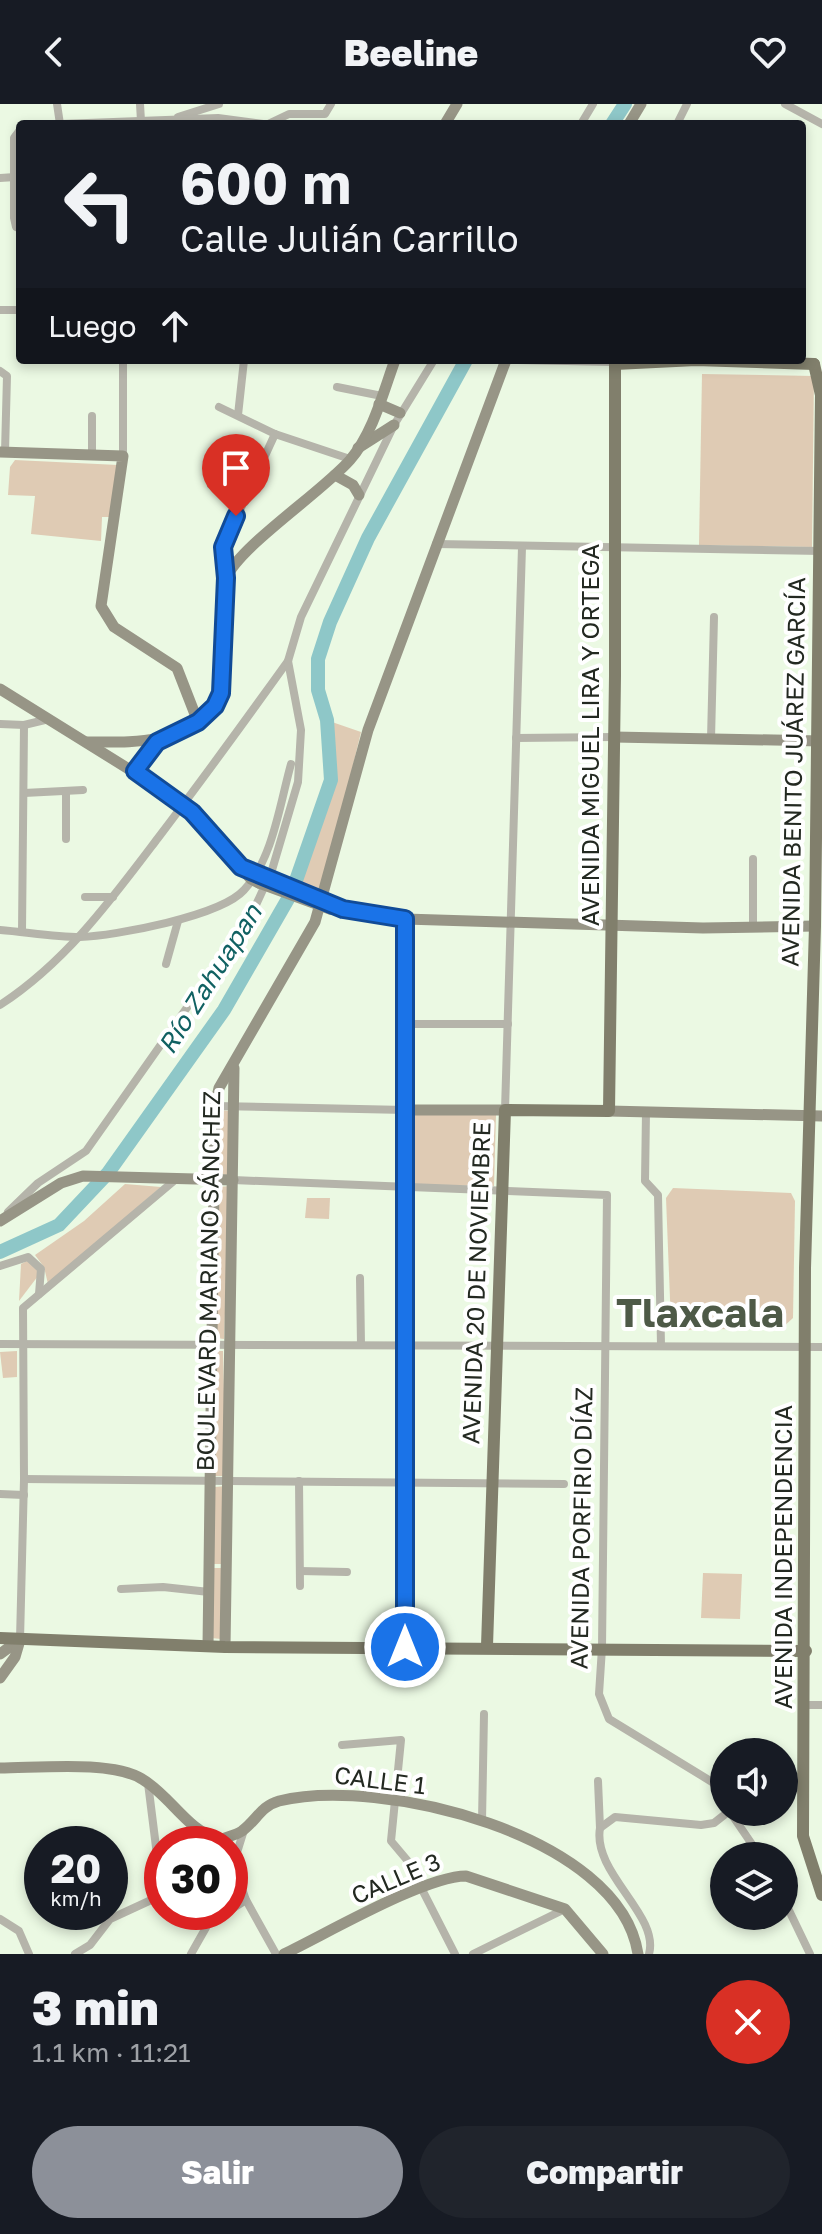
<!DOCTYPE html>
<html lang="es">
<head>
<meta charset="utf-8">
<style>
  body { margin:0; font-family:"Golos Text",sans-serif; background:#20242c; color:#f1f3f6; height:100vh; display:flex; flex-direction:column; font-size:30px; white-space:nowrap }
  * { box-sizing:border-box; margin:0 }
  p { font-size:26px; color:#9ea1a6 }
  .icon { flex:none; width:44px; height:44px; fill:none; stroke:currentColor; stroke-width:2; stroke-linecap:round; stroke-linejoin:round }
  .map { position:relative; height:1850px; overflow:hidden }
  .panel { display:flex; flex-direction:column; background:#171b24; flex:1 }
  .panel>* { flex:none }
  .guide { position:absolute; left:16px; top:16px; width:790px; height:244px; border-radius:8px; box-shadow:0 4px 12px #0003; background:#171b24; color:#f1f3f6; overflow:hidden }
  .tools { position:absolute; left:710px; top:1634px; display:grid; gap:16px }
  .tools a { display:grid; place-items:center; width:88px; height:88px; border-radius:50%; background:#171b24; box-shadow:0 4px 12px #0003; font-size:40px }
  .speed { position:absolute; left:24px; top:1722px; display:flex; gap:16px; font-size:40px; font-weight:700; text-align:center }
  .speed>* { display:grid; place-content:center; width:104px; height:104px; border-radius:50%; background:#171b24; box-shadow:0 4px 12px #0003; line-height:1 }
  .speed small { font-size:20px; font-weight:400 }
  .speed .limit { border:12px solid #d22; background:#fff; color:#111 }
  .pin { position:absolute; display:grid; place-items:center; width:68px; height:68px; color:#fff; margin:-82px -34px; border-radius:50% 50% 50% 0; rotate:-45deg; box-shadow:0 0 8px #0007 }
  .pin .icon { rotate:45deg }
  .me { position:absolute; width:88px; margin:-44px; rotate:0deg; stroke-linejoin:round; filter:drop-shadow(0 0 6px #0008) }
  .turn { display:flex; align-items:center; gap:28px; height:168px; padding:0 32px; font-size:36px }
  .turn .icon { width:104px; height:104px; stroke-width:2.5 }
  .turn b { display:block; font-size:56px; line-height:68px }
  .then { display:flex; align-items:center; height:76px; padding:0 32px; background:#0003; gap:16px; font-size:30px }
  .round { display:grid; place-items:center; flex:none; width:84px; height:84px; border-radius:42px; background:#20242c }
  .summary { display:flex; align-items:center; justify-content:space-between; height:136px; padding:0 32px }
  h1 { font-size:48px; font-weight:800; line-height:60px }
  .primary-button { display:flex; gap:16px; margin-top:auto; padding:16px 32px }
  .primary-button a { flex:1; height:92px; border-radius:48px; background:#8c9099; color:#fff; font-size:32px; font-weight:800; line-height:92px; text-align:center }
  .primary-button a+a { background:#20242c; color:#f1f3f6 }
  header { display:flex; justify-content:space-between; align-items:center; height:104px; padding:0 32px; background:#171b24; font-size:36px; font-weight:800 }
  .map>svg:first-child { display:block }
  .green { fill:#dfcbb4 }
  .lines { fill:none; stroke-linecap:round; stroke-linejoin:round }
  .river { stroke:#8ec7c8; stroke-width:14 }
  .street { stroke:#b5b4aa; stroke-width:8 }
  .secondary { stroke:#979586; stroke-width:11 }
  .primary { stroke:#817f6c; stroke-width:12 }
  .secondary-bridge { stroke:#979586; stroke-width:11 }
  .route-casing { stroke:#114b97; stroke-width:20 }
  .route { stroke:#1a73e8; stroke-width:14 }
  .labels { text-anchor:middle; stroke-width:8; stroke-linejoin:round; paint-order:stroke }
  .street-label { font-size:24px; fill:#232921; stroke:#fff }
  .water-label { font-size:26px; font-style:italic; fill:#106162; stroke:#fff }
  .town-label { font-size:40px; font-weight:bold; fill:#4e5a47; stroke:#fff }
</style>
</head>
<body>
<header><svg class="icon" aria-label="back" viewBox="0 0 24 24"><path d="M15 5l-7 7 7 7"/></svg>Beeline<svg class="icon" aria-label="heart" viewBox="0 0 24 24"><path d="M12 20l-8-8c-3-5 5-10 8-4 3-6 11-1 8 4z"/></svg></header>
<div class="map">
<svg width="822" height="1850" viewBox="0 0 822 1850">
  <rect width="100%" height="100%" fill="#ebf9e3"/>
  <!-- green -->
  <g class="green">
    <path d="M 702,270 L 814,272 L 812,443 L 699,441 Z"/>
    <path d="M 15,356 L 118,361 L 110,413 L 102,413 L 101,437 L 31,430 L 35,392 L 8,391 L 10,363 Z"/>
    <path d="M 332,618 L 361,628 L 322,790 L 299,784 C 321,723 334,684 332,618 Z"/>
    <path d="M 221,1006 L 231,1007 L 229,1071 L 218,1070 Z"/>
    <path d="M 411,1010 L 496,1011 L 494,1082 L 409,1081 Z"/>
    <path d="M 125,1080 L 161,1083 L 48,1180 L 44,1163 L 35,1151 L 84,1117 Z"/>
    <path d="M 230,1082 L 224,1235 L 216,1234 L 218,1083 Z"/>
    <path d="M 673,1084 L 791,1089 L 795,1097 L 793,1214 L 782,1224 L 681,1226 L 671,1220 L 666,1094 Z"/>
    <path d="M 307,1094 L 330,1094 L 329,1115 L 305,1114 Z"/>
    <path d="M 27,1157 L 37,1164 L 38,1172 L 19,1197 L 21,1160 Z"/>
    <path d="M 17,1247 L 17,1273 L 3,1274 L 0,1248 Z"/>
    <path d="M 216,1247 L 223,1247 L 226,1372 L 213,1372 Z"/>
    <path d="M 226,1382 L 223,1460 L 212,1460 L 215,1383 Z"/>
    <path d="M 212,1464 L 222,1464 L 221,1535 L 211,1534 Z"/>
    <path d="M 703,1469 L 742,1470 L 740,1515 L 701,1514 Z"/>
  </g>
  <g class="lines">
    <!-- river -->
    <g class="river">
      <path d="M 612,20 L 625,0"/>
      <path d="M 0,1148 L 59,1121 L 108,1069 L 224,906 L 292,788 L 331,676 L 327,616 L 318,586 L 318,555 L 330,518 L 368,434 L 466,256"/>
    </g>
    <!-- street -->
    <g class="street">
      <path d="M 57,0 L 60,20"/>
      <path d="M 140,0 L 141,17"/>
      <path d="M 785,0 L 822,20"/>
      <path d="M 178,13 L 219,0"/>
      <path d="M 61,20 L 218,14 L 263,20"/>
      <path d="M 268,20 L 289,10 L 325,10 L 331,0"/>
      <path d="M 581,20 L 593,0"/>
      <path d="M 677,20 L 687,0"/>
      <path d="M 20,26 L 14,34 L 14,114 L 16,123 L 20,124"/>
      <path d="M 0,74 L 15,73"/>
      <path d="M 0,206 L 20,206"/>
      <path d="M 123,256 L 123,352"/>
      <path d="M 518,256 L 615,258"/>
      <path d="M 0,267 L 7,272 L 5,348"/>
      <path d="M 337,283 L 382,292"/>
      <path d="M 219,303 L 275,330 L 350,355"/>
      <path d="M 238,311 L 244,256"/>
      <path d="M 92,352 L 92,312"/>
      <path d="M 211,381 L 245,398"/>
      <path d="M 436,440 L 822,447"/>
      <path d="M 226,474 L 223,443 L 275,330"/>
      <path d="M 0,620 L 24,621 L 49,615"/>
      <path d="M 516,634 L 614,633"/>
      <path d="M 711,635 L 714,513"/>
      <path d="M 66,687 L 66,735"/>
      <path d="M 24,689 L 83,686"/>
      <path d="M 85,793 L 113,793"/>
      <path d="M 753,823 L 753,755"/>
      <path d="M 0,826 C 26,828 54,833 80,833 C 115,832 221,812 244,786 C 273,755 280,699 291,660"/>
      <path d="M 22,828 L 24,621"/>
      <path d="M 166,860 L 178,817"/>
      <path d="M 0,901 C 66,858 111,796 158,734 C 202,676 245,617 288,557"/>
      <path d="M 406,920 L 508,920"/>
      <path d="M 215,1002 L 406,1006"/>
      <path d="M 505,1006 L 522,443"/>
      <path d="M 646,1008 L 645,1077 L 658,1091 L 661,1241"/>
      <path d="M 233,1076 L 607,1091 L 602,1544 L 599,1590 L 609,1615 L 712,1678 L 724,1692"/>
      <path d="M 8,1108 L 38,1079 L 86,1047 L 250,814 L 272,766 L 298,678 L 301,626 L 288,557 L 301,513 L 394,321 L 434,256"/>
      <path d="M 0,1162 L 28,1153 L 41,1165 L 39,1190"/>
      <path d="M 360,1174 L 361,1241"/>
      <path d="M 0,1240 L 822,1243"/>
      <path d="M 24,1375 L 564,1380"/>
      <path d="M 299,1377 L 300,1482"/>
      <path d="M 0,1390 L 24,1391"/>
      <path d="M 300,1467 L 347,1468"/>
      <path d="M 121,1485 L 163,1483 L 209,1488"/>
      <path d="M 20,1536 L 24,1375 L 23,1204 L 175,1076"/>
      <path d="M 405,1543 L 405,815"/>
      <path d="M 806,1601 L 822,1601"/>
      <path d="M 342,1641 L 401,1636 L 391,1737 L 407,1756 L 455,1850"/>
      <path d="M 598,1677 L 600,1724"/>
      <path d="M 148,1679 L 162,1791"/>
      <path d="M 730,1708 L 760,1752"/>
      <path d="M 482,1717 L 484,1610"/>
      <path d="M 230,1751 L 246,1796 L 276,1850"/>
      <path d="M 234,1758 L 244,1726"/>
      <path d="M 784,1796 L 810,1850"/>
      <path d="M 230,1806 L 246,1796"/>
      <path d="M 0,1815 L 19,1827 L 29,1850"/>
      <path d="M 75,1850 L 90,1841 L 110,1815 L 162,1791"/>
      <path d="M 191,1850 L 208,1820 L 226,1808"/>
      <path d="M 473,1850 L 565,1805"/>
      <path d="M 649,1850 C 660,1811 592,1769 600,1724 L 615,1713 L 701,1721 L 714,1719 L 728,1708"/>
    </g>
    <!-- secondary -->
    <g class="secondary">
      <path d="M 445,20 L 457,0"/>
      <path d="M 629,20 L 641,0"/>
      <path d="M 379,300 L 400,309"/>
      <path d="M 358,344 L 394,321"/>
      <path d="M 0,348 L 123,352 L 101,502 L 114,523 L 177,564 L 198,618"/>
      <path d="M 335,371 L 353,381 L 359,391"/>
      <path d="M 0,585 L 177,695"/>
      <path d="M 614,633 L 822,637"/>
      <path d="M 87,638 C 135,638 176,641 212,605 C 240,577 211,508 226,474 C 241,441 322,388 350,356 C 373,329 383,289 395,256"/>
      <path d="M 135,667 L 157,638"/>
      <path d="M 192,708 L 251,775 L 259,779"/>
      <path d="M 330,805 L 405,815 L 703,824 L 815,822"/>
      <path d="M 406,1006 L 505,1006"/>
      <path d="M 609,1007 L 822,1012"/>
      <path d="M 0,1117 L 61,1079 L 83,1072 L 233,1076"/>
      <path d="M 208,1542 L 215,1002 L 219,984 L 315,818 L 368,626 L 506,256"/>
      <path d="M 225,1543 L 234,964"/>
      <path d="M 0,1550 L 19,1536"/>
      <path d="M 0,1574 L 15,1553 L 20,1536"/>
      <path d="M 0,1664 C 37,1664 112,1656 142,1675 C 171,1692 187,1727 220,1736 C 227,1733 236,1731 242,1727 C 256,1717 261,1702 279,1697 C 378,1672 620,1730 638,1850"/>
      <path d="M 284,1850 C 326,1830 425,1772 466,1772 L 565,1805 L 603,1850"/>
    </g>
    <!-- primary -->
    <g class="primary">
      <path d="M 814,260 L 821,291 L 815,822 L 805,1164 L 803,1732 L 822,1791"/>
      <path d="M 0,1534 L 225,1543 L 806,1547"/>
      <path d="M 487,1542 L 505,1006 L 609,1007 L 615,572 L 615,260 L 696,256 L 814,260"/>
    </g>
    <!-- secondary-bridge -->
    <g class="secondary-bridge">
      <path d="M 177,695 L 192,708"/>
      <path d="M 263,772 L 286,781"/>
      <path d="M 259,779 L 330,805"/>
    </g>
  </g>
  <g class="lines">
    <defs>
      <path id="route" d="M 236,412 L 223,443 L 226,474 L 221,589 L 215,602 L 198,618 L 157,638 L 135,667 L 192,708 L 241,763 L 343,805 L 405,815 L 405,1543"/>
    </defs>
    <!-- route casing -->
    <use href="#route" class="route-casing"/>
    <!-- route -->
    <use href="#route" class="route"/>
  </g>
  <g class="labels">
    <!-- street labels -->
    <g class="street-label">
      <text transform="translate(591 631) rotate(-90)" y="8">AVENIDA MIGUEL LIRA Y ORTEGA</text>
      <text transform="translate(794 668) rotate(-89)" y="8">AVENIDA BENITO JUÁREZ GARCÍA</text>
      <text transform="translate(209 1177) rotate(-89)" y="8">BOULEVARD MARIANO SÁNCHEZ</text>
      <text transform="translate(477 1179) rotate(-88)" y="8">AVENIDA 20 DE NOVIEMBRE</text>
      <text transform="translate(582 1424) rotate(-89)" y="8">AVENIDA PORFIRIO DÍAZ</text>
      <text transform="translate(784 1453) rotate(-90)" y="8">AVENIDA INDEPENDENCIA</text>
      <text transform="translate(380 1677) rotate(7)" y="8">CALLE 1</text>
      <text transform="translate(396 1775) rotate(-23)" y="8">CALLE 3</text>
    </g>
    <!-- water labels -->
    <g class="water-label">
      <text transform="translate(210 875) rotate(-58)" y="9">Río Zahuapan</text>
    </g>
    <!-- town labels -->
    <g class="town-label">
      <text x="700" y="1223">Tlaxcala</text>
    </g>
  </g>
</svg>
<div class="tools">
<a><svg class="icon" aria-label="sound" viewBox="0 0 24 24"><path d="M4 9h4l5-4v14l-5-4H4zM17 9q2 3 0 6"/></svg></a>
<a><svg class="icon" aria-label="layers" viewBox="0 0 24 24"><path d="M12 4l9 5-9 5-9-5zM3 14l9 5 9-5"/></svg></a>
</div>
<div class="speed"><div>20<small>km/h</small></div><div class="limit">30</div></div>
<div class="pin" style="left:236px;top:412px;background:#d93025"><svg class="icon" aria-label="arrive" viewBox="0 0 24 24"><path d="M6 21V4h12l-3 4 3 4H6"/></svg></div>
<svg class="me" style="left:405px;top:1543px" viewBox="-20 -20 40 40"><circle r="17" fill="#1a73e8" stroke="#fff" stroke-width="3"/><path d="M0-11L8 9 0 5-8 9z" fill="#fff"/></svg>
<div class="guide">
<div class="turn"><svg class="icon" aria-label="left" viewBox="0 0 24 24"><path d="M17 20v-9H6M10 6l-5 5 5 5"/></svg><div><b>600 m</b>Calle Julián Carrillo</div></div>
<div class="then">Luego<svg class="icon" aria-label="ahead" viewBox="0 0 24 24"><path d="M12 20V5M6 11l6-6 6 6"/></svg></div>
</div>
</div>
<section class="panel">
<div class="summary"><div><h1>3 min</h1><p>1.1 km · 11:21</p></div><a class="round" style="background:#d93025;color:#fff"><svg class="icon" aria-label="close" viewBox="0 0 24 24"><path d="M6 6l12 12M18 6L6 18"/></svg></a></div>
<div class="primary-button"><a>Salir</a><a>Compartir</a></div>
</section>
</body>
</html>
